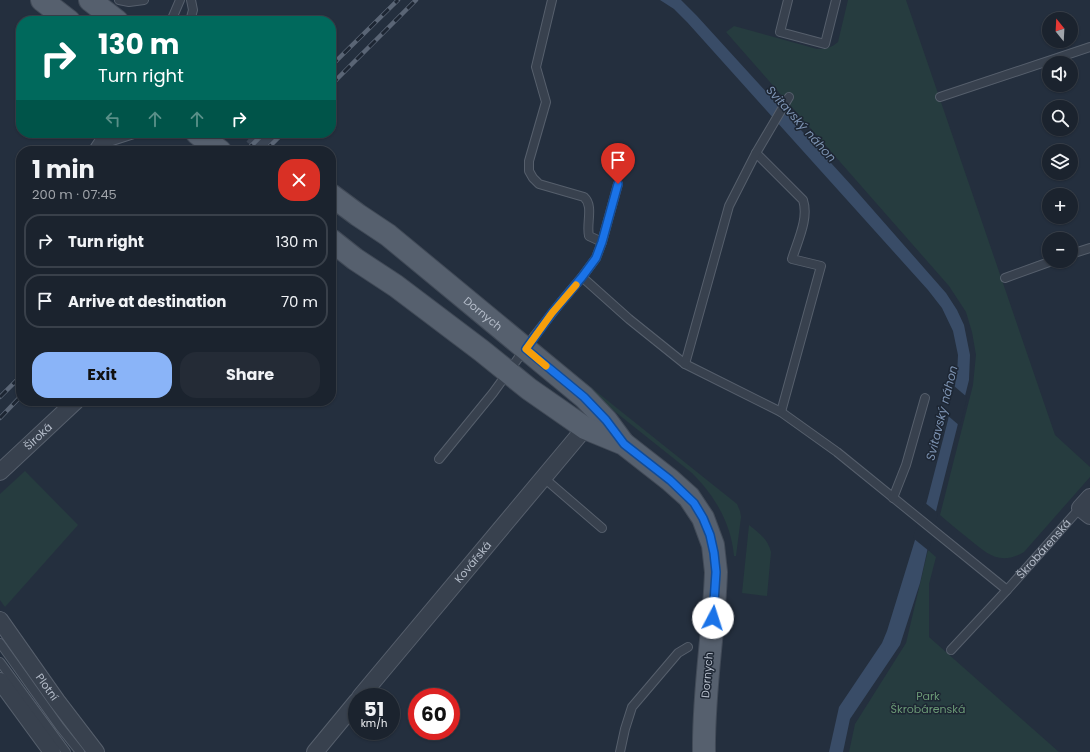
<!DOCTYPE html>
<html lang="en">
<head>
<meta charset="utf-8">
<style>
  body { margin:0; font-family:Poppins,sans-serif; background:#242b36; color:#f1f3f6; height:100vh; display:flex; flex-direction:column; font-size:15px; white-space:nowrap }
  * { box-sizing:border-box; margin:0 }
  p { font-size:13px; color:#a0a4aa }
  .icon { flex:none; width:22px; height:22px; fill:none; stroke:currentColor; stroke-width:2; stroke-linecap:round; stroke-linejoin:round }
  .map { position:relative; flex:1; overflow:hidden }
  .side { position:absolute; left:16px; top:146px; width:320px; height:260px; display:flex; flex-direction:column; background:#1b232e; border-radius:16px; box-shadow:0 1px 3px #0004,0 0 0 1px #39404a }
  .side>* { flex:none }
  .guide { position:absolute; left:16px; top:16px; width:320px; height:122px; border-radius:16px; box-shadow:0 1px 3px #0004,0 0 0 1px #39404a; background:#00695c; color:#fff; overflow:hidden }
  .needle { width:26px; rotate:342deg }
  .buttons { position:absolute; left:1042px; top:12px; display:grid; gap:8px }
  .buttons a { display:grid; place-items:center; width:36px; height:36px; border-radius:50%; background:#1b232e; box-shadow:0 1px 3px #0004,0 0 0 1px #39404a; font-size:20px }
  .speed { position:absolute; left:348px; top:688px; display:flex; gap:8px; font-size:20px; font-weight:700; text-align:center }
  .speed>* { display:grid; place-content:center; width:52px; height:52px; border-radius:50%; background:#1b232e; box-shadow:0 1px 3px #0004,0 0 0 1px #39404a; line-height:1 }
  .speed small { font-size:10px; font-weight:400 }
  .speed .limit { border:6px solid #d22; background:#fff; color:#111 }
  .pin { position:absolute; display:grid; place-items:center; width:34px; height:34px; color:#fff; margin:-41px -17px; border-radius:50% 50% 50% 0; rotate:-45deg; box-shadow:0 0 4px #0007 }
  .pin .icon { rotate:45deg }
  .me { position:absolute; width:44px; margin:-22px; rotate:5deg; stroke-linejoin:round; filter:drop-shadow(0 0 3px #0008) }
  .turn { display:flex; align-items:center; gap:14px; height:84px; padding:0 16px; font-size:18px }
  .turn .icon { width:52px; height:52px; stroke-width:2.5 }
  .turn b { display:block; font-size:28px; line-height:34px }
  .lanes { display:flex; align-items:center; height:38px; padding:0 16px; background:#0003; justify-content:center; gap:20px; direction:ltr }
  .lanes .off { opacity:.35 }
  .round { display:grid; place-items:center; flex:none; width:42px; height:42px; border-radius:16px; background:#242b36 }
  .summary { display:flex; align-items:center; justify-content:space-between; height:68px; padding:0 16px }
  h1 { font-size:24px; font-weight:700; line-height:30px }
  .primary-button { display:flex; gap:8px; margin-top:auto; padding:8px 16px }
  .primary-button a { flex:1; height:46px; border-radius:16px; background:#8ab4f8; color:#111; font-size:16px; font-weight:700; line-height:46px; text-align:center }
  .primary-button a+a { background:#242b36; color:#f1f3f6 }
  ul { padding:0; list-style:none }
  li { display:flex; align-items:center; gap:12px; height:54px; margin:0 8px 6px; padding:0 8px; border:2px solid #39404a; border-radius:16px }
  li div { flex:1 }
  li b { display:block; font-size:15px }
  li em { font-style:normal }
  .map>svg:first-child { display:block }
  .green { fill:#263c3f }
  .water { fill:#394c67 }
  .pier { fill:#242f3e }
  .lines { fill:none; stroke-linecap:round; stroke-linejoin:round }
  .primary-tunnel { stroke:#3a4453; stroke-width:22; stroke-dasharray:22 11; stroke-linecap:butt }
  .service-casing { stroke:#565f6c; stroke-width:10 }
  .minor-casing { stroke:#565f6c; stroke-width:18 }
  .primary-casing { stroke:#414a57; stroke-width:24 }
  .service { stroke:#38414e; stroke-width:8 }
  .minor { stroke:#38414e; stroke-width:16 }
  .primary { stroke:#56606e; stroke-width:22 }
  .rail-casing { stroke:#5a6575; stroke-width:4.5 }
  .rail { stroke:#1d2633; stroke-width:3; stroke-dasharray:9; stroke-linecap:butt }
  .route-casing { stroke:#114b97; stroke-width:10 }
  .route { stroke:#1a73e8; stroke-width:7 }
  .slow { stroke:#f59e0b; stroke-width:7 }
  .labels { text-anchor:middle; stroke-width:3; stroke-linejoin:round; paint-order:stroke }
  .street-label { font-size:11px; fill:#b4bcc9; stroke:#1d2633 }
  .park-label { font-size:11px; fill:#6b9a76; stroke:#1d2633 }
  .water-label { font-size:12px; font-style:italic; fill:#7c92b1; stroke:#1d2633 }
</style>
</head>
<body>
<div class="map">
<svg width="1090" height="752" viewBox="0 0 1090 752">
  <rect width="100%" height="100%" fill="#242f3e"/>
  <!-- green -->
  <g class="green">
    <path d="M 848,0 L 906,0 L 1055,435 L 1090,467 L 1090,477 L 1024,552 C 1000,566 987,554 969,539 C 959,531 949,523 940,515 L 973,385 L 976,355 L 972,332 L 966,312 L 949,286 L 726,32 L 734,26 L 817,49 C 826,49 831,48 838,42 Z"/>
    <path d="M 568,369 L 737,504 L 740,511 L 741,517 L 736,556 L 734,556 C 731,523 715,496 692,473 L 564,371 Z"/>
    <path d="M 25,471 L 78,525 L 5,607 L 0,600 L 0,494 Z"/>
    <path d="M 749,525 C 759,533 768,539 771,552 L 767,596 L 742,593 Z"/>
    <path d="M 928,550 L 936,557 L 929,584 L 929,637 L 1059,752 L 849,752 L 855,724 L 906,643 Z"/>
  </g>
  <!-- water -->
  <path class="water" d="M 660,0 L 681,0 L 697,16 L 852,186 L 946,293 L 957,310 L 964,325 L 970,355 L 969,380 L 937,507 L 920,583 L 900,645 L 850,719 L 843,752 L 829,752 L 839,707 L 882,643 L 887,631 L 927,501 L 948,420 L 957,375 L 958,355 L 953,331 L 942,308 L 928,290 L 687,22 L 674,9 Z"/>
  <!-- pier -->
  <g class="pier">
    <path d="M 954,386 L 967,397 L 960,426 L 947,415 Z"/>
    <path d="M 924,502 L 938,513 L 929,551 L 913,538 Z"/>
  </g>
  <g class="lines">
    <!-- primary-tunnel -->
    <path class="primary-tunnel" d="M 253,133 L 277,151"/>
    <defs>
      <g id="service">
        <path d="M 119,0 L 129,2 L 144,0"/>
        <path d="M 552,0 L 536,67 L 546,102 L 529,161 L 529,171 L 533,178 L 539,184 L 584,197 C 594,206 586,223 589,236 L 602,242"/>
        <path d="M 788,0 L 780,32 L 825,44 L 836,0"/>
        <path d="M 171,21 L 180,0"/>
        <path d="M 190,21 L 193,10 L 191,0"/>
        <path d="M 940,97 L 1090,47"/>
        <path d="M 103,144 L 137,133"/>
        <path d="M 756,153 L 803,200 C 809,218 798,240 792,259 L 821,266 L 781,412"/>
        <path d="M 1071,254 L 1090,248"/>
        <path id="s1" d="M 582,277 L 629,319 L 685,364 L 781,412 L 837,452 L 1007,590 L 1080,508"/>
        <path d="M 1005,278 L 1052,261"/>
        <path d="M 685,364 L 729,206 L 756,153 L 789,97"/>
        <path d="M 439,459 L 493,393 L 535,335 L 561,302 L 582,277 L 596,258 L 602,242 L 618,184"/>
        <path d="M 544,478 L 602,528"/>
        <path d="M 893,498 L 906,465 L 925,398"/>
        <path d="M 0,643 L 60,727 L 80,752"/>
        <path d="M 951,650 L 1007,590"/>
        <path d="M 0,662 L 66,752"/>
        <path d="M 620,752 L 625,729 L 632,707 L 678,653 L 688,647"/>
      </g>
      <g id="minor">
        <path d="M 97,151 L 109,133"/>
        <path id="s2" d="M 0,472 L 76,401"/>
        <path d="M 1090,497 L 1080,508 L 1090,516"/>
        <path id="s3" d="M 0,620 L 57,701 L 96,752"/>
        <path d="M 0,681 L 52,752"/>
        <path id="s4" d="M 360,697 L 585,428"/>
        <path d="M 315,752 L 357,701"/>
      </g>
      <g id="primary">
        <path d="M 42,0 L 69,21"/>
        <path d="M 90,0 L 117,21"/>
        <path d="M 197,133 L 220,151"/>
        <path id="s5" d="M 331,195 L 358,215 L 388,235 L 584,397 L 606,420 L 623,443"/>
        <path d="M 331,240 L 355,259 L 396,286 L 482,351 L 529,389 L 585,428 L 624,444 L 670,480 L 689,497 L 703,518 L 713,545 L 716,572 C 714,633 703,692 704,752"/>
      </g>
    </defs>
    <!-- service casing -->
    <use href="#service" class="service-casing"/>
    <!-- minor casing -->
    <use href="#minor" class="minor-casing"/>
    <!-- primary casing -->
    <use href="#primary" class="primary-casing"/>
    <!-- service -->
    <use href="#service" class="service"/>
    <!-- minor -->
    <use href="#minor" class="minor"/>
    <!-- primary -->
    <use href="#primary" class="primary"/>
    <defs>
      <g id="rail">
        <path d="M 331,66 L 398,0"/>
        <path d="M 331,85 L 416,0"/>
        <path d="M 246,151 L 264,133"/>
        <path d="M 265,151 L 283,133"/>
        <path d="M 0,397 L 21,376"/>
        <path d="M 0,418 L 21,396"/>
      </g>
    </defs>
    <!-- rail casing -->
    <use href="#rail" class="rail-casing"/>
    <!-- rail -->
    <use href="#rail" class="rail"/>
  </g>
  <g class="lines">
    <defs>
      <path id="route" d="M 618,184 L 602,242 L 596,258 L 582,277 L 552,313 L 526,349 L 584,397 L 606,420 L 624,444 L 670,480 L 694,503 L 703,518 L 710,535 L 714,553 L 716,572 L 713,618"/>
    </defs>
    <!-- route casing -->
    <use href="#route" class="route-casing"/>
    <!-- route -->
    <use href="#route" class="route"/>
    <!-- slow -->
    <path class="slow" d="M 546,366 L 526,349 L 552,313 L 576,285"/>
  </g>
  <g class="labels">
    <!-- street labels -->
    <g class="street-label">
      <text dy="4" stroke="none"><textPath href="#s5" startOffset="193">Dornych</textPath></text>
      <text dy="4" stroke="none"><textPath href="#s2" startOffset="52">Široká</textPath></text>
      <text dy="4" stroke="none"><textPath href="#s1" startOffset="585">Škrobárenská</textPath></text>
      <text dy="4" stroke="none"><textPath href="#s4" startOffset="176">Kovářská</textPath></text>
      <text transform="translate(707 675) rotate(-85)" y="4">Dornych</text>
      <text dy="4" stroke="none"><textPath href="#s3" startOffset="82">Plotní</textPath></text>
    </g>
    <!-- park labels -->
    <g class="park-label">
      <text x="928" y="700">Park<tspan x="928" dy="13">Škrobárenská</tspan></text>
    </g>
    <!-- water labels -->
    <g class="water-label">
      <text transform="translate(801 124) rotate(48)" y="4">Svitavský náhon</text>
      <text transform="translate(942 413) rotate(-76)" y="4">Svitavský náhon</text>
    </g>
  </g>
</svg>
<div class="buttons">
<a><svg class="needle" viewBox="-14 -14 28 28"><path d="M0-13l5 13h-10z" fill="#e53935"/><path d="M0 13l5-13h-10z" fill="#a0a4aa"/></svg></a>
<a><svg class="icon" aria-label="sound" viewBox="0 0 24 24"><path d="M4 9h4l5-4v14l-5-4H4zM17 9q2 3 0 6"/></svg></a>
<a><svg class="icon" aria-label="search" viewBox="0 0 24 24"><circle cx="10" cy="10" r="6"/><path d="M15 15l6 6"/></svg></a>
<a><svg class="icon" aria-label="layers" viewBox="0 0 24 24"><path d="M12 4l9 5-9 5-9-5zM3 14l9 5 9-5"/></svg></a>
<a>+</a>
<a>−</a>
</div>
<div class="speed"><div>51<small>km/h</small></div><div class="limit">60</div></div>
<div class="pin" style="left:618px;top:184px;background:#d93025"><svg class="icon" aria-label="arrive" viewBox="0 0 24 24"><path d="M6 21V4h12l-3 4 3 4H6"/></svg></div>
<svg class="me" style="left:713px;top:618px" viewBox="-20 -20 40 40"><circle r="19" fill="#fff"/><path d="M0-13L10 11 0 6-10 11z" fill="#1a73e8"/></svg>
<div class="guide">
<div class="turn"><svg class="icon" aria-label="right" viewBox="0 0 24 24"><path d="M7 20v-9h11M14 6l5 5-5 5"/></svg><div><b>130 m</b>Turn right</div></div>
<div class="lanes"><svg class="icon off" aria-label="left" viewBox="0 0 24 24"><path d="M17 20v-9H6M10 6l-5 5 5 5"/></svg><svg class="icon off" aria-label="ahead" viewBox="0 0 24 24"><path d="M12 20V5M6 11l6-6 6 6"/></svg><svg class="icon off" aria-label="ahead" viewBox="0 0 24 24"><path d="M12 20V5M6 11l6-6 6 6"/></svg><svg class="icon" aria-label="right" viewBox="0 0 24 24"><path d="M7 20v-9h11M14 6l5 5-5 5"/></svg></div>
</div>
<section class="side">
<div class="summary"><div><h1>1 min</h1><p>200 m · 07:45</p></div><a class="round" style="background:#d93025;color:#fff"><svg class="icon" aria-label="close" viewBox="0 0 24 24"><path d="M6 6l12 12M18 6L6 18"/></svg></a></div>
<ul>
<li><svg class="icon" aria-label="right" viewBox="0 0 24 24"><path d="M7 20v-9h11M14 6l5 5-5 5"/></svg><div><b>Turn right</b></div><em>130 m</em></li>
<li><svg class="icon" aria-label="arrive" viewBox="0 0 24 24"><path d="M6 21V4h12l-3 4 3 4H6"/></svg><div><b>Arrive at destination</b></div><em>70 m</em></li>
</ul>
<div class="primary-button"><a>Exit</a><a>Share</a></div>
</section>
</div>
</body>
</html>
